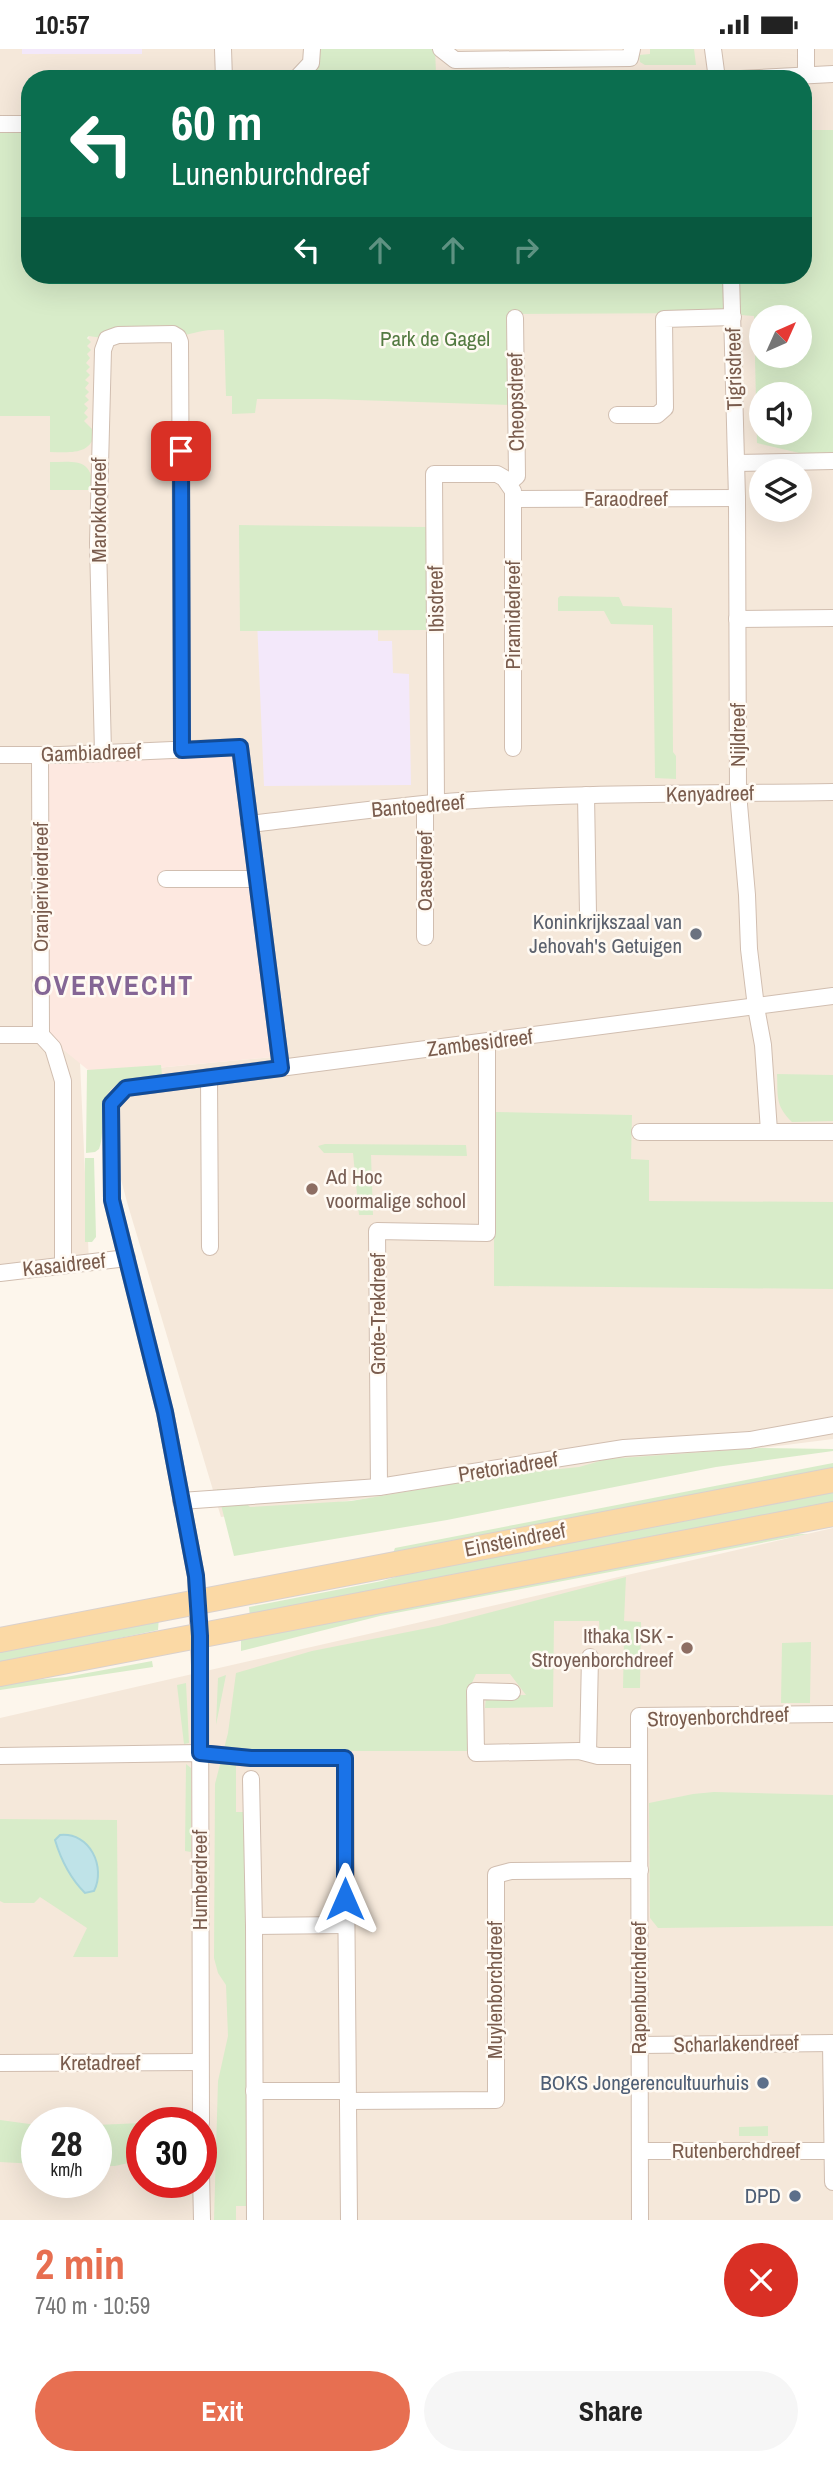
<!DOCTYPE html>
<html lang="en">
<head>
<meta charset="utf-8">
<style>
  body { margin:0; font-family:"Archivo Narrow",sans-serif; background:#f6f6f6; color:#222; height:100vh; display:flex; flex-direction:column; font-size:26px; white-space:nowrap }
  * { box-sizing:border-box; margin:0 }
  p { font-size:23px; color:#767676 }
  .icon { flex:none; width:38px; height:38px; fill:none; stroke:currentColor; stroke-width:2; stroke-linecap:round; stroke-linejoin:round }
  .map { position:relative; height:2171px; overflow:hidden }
  .details { display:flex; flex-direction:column; background:#fff; flex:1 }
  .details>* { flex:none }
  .top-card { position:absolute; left:21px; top:21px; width:791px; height:214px; border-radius:28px; box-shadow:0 7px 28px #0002; background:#0b6e4f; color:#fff; overflow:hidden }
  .needle { width:46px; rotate:45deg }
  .tools { position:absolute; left:749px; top:256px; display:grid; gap:14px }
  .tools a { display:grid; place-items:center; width:63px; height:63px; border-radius:50%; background:#fff; box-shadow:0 7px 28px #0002; font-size:35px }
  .speed { position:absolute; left:21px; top:2058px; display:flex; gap:14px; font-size:35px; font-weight:700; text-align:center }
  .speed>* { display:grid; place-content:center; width:91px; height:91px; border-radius:50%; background:#fff; box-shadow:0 7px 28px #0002; line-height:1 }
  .speed small { font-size:18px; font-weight:400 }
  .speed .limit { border:10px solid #d22; background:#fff; color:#111 }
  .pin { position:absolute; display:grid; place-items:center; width:60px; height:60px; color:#fff; margin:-30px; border-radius:14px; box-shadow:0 4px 10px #0006 }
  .me { position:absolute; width:77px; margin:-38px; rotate:0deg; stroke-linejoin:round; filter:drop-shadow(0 0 5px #0008) }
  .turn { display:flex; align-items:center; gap:24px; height:147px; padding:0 35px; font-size:32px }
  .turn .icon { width:91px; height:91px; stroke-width:2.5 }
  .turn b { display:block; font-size:49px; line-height:60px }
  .lanes { display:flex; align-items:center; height:66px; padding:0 35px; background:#0003; justify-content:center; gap:35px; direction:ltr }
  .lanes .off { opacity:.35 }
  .round { display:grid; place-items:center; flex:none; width:74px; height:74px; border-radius:37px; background:#f6f6f6 }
  .summary { display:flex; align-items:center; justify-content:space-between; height:119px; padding:0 35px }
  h1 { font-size:42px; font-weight:700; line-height:52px; color:#e76f51 }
  .action { display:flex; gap:14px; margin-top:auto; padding:14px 35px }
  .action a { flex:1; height:80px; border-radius:42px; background:#e76f51; color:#fff; font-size:28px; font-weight:700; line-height:80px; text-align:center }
  .action a+a { background:#f6f6f6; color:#222 }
  .status { display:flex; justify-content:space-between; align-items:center; height:49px; padding:0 35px; background:#fff; direction:ltr }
  .status svg { height:19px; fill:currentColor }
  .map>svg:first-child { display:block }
  .residential { fill:#f5e8da; fill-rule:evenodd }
  .commercial { fill:#fde8e0 }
  .education { fill:#f3e8fa }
  .green { fill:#d8ecc9; fill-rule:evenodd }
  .water { fill:#bfe3e8; stroke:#a5d3da; stroke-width:2 }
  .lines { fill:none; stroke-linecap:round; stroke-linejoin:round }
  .minor-casing { stroke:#d1beb0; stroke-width:18 }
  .primary-casing { stroke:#dad1cd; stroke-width:26 }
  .minor { stroke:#fff; stroke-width:16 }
  .primary { stroke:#fbd9a5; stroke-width:24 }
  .route-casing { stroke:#114b97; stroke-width:18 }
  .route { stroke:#1a73e8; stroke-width:12 }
  .worship-dot { fill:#6b7280; stroke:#fffaf3; stroke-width:2.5 }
  .education-dot { fill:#8d6e63; stroke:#fffaf3; stroke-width:2.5 }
  .service-dot { fill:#5c6f8a; stroke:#fffaf3; stroke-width:2.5 }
  .labels { text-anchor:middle; stroke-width:5; stroke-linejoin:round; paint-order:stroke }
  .park-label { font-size:21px; fill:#537a41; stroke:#fffaf3 }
  .street-label { font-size:21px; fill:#7a5c4d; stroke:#fffaf3 }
  .worship-label { font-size:21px; fill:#5b616d; stroke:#fffaf3; text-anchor:end }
  .education-label { font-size:21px; fill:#785e54; stroke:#fffaf3; text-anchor:start }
  .service-label { font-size:21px; fill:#4e5e75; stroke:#fffaf3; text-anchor:end }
  .district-label { font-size:28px; font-weight:bold; letter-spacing:2px; fill:#846695; stroke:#fffaf3 }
</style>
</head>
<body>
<div class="status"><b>10:57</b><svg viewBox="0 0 49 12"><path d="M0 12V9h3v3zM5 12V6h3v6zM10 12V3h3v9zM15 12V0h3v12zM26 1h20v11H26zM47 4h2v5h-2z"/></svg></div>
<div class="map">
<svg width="833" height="2171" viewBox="0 0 833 2171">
  <rect width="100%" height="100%" fill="#fdf6ec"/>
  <!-- residential -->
  <g class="residential">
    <path d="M 0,0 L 833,0 L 833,107 L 803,107 L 803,30 L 30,30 L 30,100 L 0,99 Z"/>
    <path d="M 833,233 L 833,1390 L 221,1468 L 127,1153 L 93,1025 L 273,1008 L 55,994 L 80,1013 L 89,1214 L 0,1220 L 0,356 L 72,357 L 92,274 ZM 761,268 L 800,268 L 800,306 L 761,306 ZM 761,345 L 800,345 L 800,383 L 761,383 ZM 761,422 L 800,422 L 800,460 L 761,460 Z"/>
    <path d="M 833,1479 L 833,2171 L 0,2171 L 0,1669 ZM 37,2074 L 96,2074 L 96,2133 L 37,2133 ZM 142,2074 L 201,2074 L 201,2133 L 142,2133 Z"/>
  </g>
  <!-- commercial -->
  <path class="commercial" d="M 234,706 L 273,1008 L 93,1025 L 55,994 L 49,985 L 48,713 Z"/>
  <!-- education -->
  <g class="education">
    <rect x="22" y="0" width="120" height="5"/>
    <path d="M 257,571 L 378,571 L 378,592 L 392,592 L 393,624 L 409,625 L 411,736 L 264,737 Z"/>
  </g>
  <!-- green -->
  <g class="green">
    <path d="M 312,0 L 435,0 L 436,24 L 422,30 L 296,30 Z"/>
    <path d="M 650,0 L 694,0 L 696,16 L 645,16 L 640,13 L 639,6 L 650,5 Z"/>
    <path d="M 30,81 L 30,226 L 803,226 L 803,81 L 833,81 L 833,412 L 757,394 L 754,267 L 714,264 L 509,265 L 510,356 L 326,350 L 257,350 L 255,364 L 232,365 L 232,347 L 226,347 L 224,281 C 203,280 198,284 180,287 C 156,292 113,291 89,287 L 87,289 L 91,293 L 87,297 L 91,301 L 87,305 L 90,309 L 86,314 L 90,318 L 86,322 L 90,326 L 85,331 L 89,334 L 85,339 L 89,343 L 85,347 L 89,351 L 84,355 L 88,359 L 84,364 L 88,368 L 84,372 L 95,383 C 91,407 69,403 50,403 L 50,367 L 0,367 L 0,82 ZM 761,268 L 800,268 L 800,306 L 761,306 ZM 761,345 L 800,345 L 800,383 L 761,383 Z"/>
    <path d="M 50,413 C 72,413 93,408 92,438 L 89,441 L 50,441 Z"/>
    <path d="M 239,476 L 427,478 L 428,581 L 240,582 Z"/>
    <path d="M 560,547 L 619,548 L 623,557 L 672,559 L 673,703 L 676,707 L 676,730 L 655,729 L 653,576 L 611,575 L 604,562 L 558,562 L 558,549 Z"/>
    <path d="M 161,1016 L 162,1026 C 131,1030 104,1028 102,1067 C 102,1078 103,1090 99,1100 L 95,1103 L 86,1104 L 87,1021 Z"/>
    <path d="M 777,1025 L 833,1026 L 833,1072 L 792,1073 C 775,1056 778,1048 777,1025 Z"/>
    <path d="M 494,1063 L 632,1066 L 631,1110 L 649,1111 L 649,1152 L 833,1153 L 833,1240 L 494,1237 Z"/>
    <path d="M 325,1095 L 466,1096 L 467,1107 L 371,1106 L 373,1166 L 359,1166 L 353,1104 L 324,1104 L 318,1097 Z"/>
    <path d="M 85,1109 L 94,1109 L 96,1188 L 92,1193 L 85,1193 Z"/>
    <path d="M 759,1399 L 833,1400 L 833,1402 L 716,1418 L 447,1471 L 234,1507 L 217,1440 L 232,1442 L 250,1458 L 351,1452 L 511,1425 L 579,1418 L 607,1410 Z"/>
    <path d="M 833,1414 L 833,1422 L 391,1510 L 395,1499 Z"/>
    <path d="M 833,1438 L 833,1455 L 250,1568 L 249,1558 L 382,1532 L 447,1513 Z"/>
    <path d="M 808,1485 L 380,1567 L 241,1602 L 241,1589 L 756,1486 Z"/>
    <path d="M 626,1528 L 624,1572 L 641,1573 L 640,1639 L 623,1639 L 624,1590 L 600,1591 L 599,1572 L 554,1572 L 553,1658 L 485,1659 L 486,1647 L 526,1646 L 510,1625 L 476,1625 L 471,1636 L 470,1702 L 236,1702 L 236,1763 L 247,1763 L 249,2157 L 236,2157 L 236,2171 L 214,2171 L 218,2032 L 228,1987 L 226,1936 L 218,1924 L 214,1909 L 215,1735 L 228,1684 L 236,1624 L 312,1602 L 438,1577 Z"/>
    <path d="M 159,1568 L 158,1581 L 0,1614 L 0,1599 Z"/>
    <path d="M 811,1593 L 810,1654 L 781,1654 L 782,1594 Z"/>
    <path d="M 152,1612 L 153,1618 L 0,1641 L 0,1634 L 66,1628 Z"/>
    <path d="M 226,1626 L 216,1676 L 218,1629 Z"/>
    <path d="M 186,1634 L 189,1694 L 184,1695 L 177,1636 Z"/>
    <path d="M 186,1715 L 191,1719 L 191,1803 L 185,1802 Z"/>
    <path d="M 714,1743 L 833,1746 L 833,1877 L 658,1879 L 650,1869 L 649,1754 L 693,1745 Z"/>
    <path d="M 0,1770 L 117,1771 L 118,1908 L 73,1908 L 87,1879 L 40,1848 L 34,1854 L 4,1854 L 0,1852 Z"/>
    <path d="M 0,2071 L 37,2076 L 37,2115 L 0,2113 Z"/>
    <path d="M 142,2074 L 142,2111 L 115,2117 L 96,2117 L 96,2076 Z"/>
    <path d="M 768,2077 L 768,2087 L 739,2087 L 739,2078 Z"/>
  </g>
  <!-- water -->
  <path class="water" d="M 60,1786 C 90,1783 106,1818 94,1842 L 85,1844 C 71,1830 61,1811 55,1791 Z"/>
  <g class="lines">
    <defs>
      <g id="minor">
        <path d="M 223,0 L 224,30"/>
        <path d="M 441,0 L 455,11 L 630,9 L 632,0"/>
        <path d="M 713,0 L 717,30"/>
        <path d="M 806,0 L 806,25"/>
        <path d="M 296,30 L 311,14 L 312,0"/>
        <path d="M 741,30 L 833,25"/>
        <path d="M 0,75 L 30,75"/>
        <path d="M 731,226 L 737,449 L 738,744 L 747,846 L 749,900 L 756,958 L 763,996 L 769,1082"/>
        <path d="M 617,366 L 657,366 L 665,359 L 664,270 L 733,268"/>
        <path d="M 736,414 L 833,412"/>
        <path d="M 509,434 L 517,427 L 515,269"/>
        <path d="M 515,450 L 737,449"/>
        <path d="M 737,570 L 833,569"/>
        <path d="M 103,704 L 98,494 L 103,301 L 107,290 L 118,286 L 173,285 L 178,288 L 180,293 L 182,701"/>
        <path d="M 0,706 L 60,706 L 240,698 L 281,1019"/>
        <path d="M 40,706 L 41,986 L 53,999 L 63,1032 L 63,1217"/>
        <path d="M 586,746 L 588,865"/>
        <path d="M 436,754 L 434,425 L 497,425 L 504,429 L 513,442 L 513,699"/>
        <path d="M 425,755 L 425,888"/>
        <path d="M 249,775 C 311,768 373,760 434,754 C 567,743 700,745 833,743"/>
        <path d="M 166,830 L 256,830"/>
        <path d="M 0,986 L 41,986"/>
        <path d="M 209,1028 L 210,1198"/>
        <path d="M 640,1083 L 833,1083"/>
        <path d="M 0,1224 L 127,1209"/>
        <path d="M 379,1438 L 377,1182 L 487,1184 L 487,994"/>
        <path d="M 181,1452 L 379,1438 L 624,1399 L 750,1391 L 833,1376"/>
        <path d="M 512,1643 L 475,1642 L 476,1704 L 579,1702 L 598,1707 L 639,1707"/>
        <path d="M 588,1704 L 590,1608"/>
        <path d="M 0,1707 L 200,1704 L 251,1709 L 345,1709 L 349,2171"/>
        <path d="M 251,1730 L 254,1877 L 255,2171"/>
        <path d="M 254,1877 L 345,1876"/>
        <path d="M 831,1994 L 833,2133"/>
        <path d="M 639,1996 L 833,1994"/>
        <path d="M 0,2014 L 200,2013"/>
        <path d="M 254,2042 L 347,2042"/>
        <path d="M 348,2052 L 496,2051 L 496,1826 L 511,1822 L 640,1821"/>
        <path d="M 201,2074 L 200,1616 L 196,1527 L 165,1363 L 112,1151 L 111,1055 L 126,1039 L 833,947"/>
        <path d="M 640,2102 L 832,2102"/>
        <path d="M 201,2125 L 202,2171"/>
        <path d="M 640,2171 L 639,1667 L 833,1665"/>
      </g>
      <g id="primary">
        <path d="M 0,1591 L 833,1431"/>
        <path d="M 0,1625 L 833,1465"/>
      </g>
    </defs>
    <!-- minor casing -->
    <use href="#minor" class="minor-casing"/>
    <!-- primary casing -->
    <use href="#primary" class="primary-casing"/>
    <!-- minor -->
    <use href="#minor" class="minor"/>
    <!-- primary -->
    <use href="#primary" class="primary"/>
  </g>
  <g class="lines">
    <defs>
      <path id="route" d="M 181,402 L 182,701 L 240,698 L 281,1019 L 126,1039 L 111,1055 L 112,1151 L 165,1363 L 196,1527 L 200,1587 L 200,1704 L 251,1709 L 345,1709 L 345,1850"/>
    </defs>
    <!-- route casing -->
    <use href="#route" class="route-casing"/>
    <!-- route -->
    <use href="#route" class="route"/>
  </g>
  <!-- markers -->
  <circle class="worship-dot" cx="696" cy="885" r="7"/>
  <g class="education-dot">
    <circle cx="312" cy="1140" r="7"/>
    <circle cx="687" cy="1599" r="7"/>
  </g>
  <g class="service-dot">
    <circle cx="763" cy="2034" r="7"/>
    <circle cx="795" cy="2147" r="7"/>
  </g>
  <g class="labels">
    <!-- park labels -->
    <g class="park-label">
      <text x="435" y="297">Park de Gagel</text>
    </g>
    <!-- street labels -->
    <g class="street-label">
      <text transform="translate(734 320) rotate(-91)" y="7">Tigrisdreef</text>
      <text transform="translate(516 353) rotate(-91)" y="7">Cheopsdreef</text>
      <text x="626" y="457">Faraodreef</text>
      <text transform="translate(99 461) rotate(-90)" y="7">Marokkodreef</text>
      <text transform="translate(436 550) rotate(-91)" y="7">Ibisdreef</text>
      <text transform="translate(513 566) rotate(-90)" y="7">Piramidedreef</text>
      <text transform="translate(738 686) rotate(-90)" y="7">Nijldreef</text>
      <text transform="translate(91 704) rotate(-2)" y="7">Gambiadreef</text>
      <text transform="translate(710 745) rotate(-1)" y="7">Kenyadreef</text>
      <text transform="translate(418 757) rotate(-5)" y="7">Bantoedreef</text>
      <text transform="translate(425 822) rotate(-90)" y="7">Oasedreef</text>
      <text transform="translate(41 838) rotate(-90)" y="7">Oranjerivierdreef</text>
      <text transform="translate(480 994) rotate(-7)" y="7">Zambesidreef</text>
      <text transform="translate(64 1216) rotate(-6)" y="7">Kasaidreef</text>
      <text transform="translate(378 1265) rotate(-90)" y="7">Grote-Trekdreef</text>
      <text transform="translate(508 1418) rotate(-9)" y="7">Pretoriadreef</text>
      <text transform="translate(515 1491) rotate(-11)" y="7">Einsteindreef</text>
      <text transform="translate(718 1668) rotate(-2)" y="7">Stroyenborchdreef</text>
      <text transform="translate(200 1831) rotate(-90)" y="7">Humberdreef</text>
      <text transform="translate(639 1939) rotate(-90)" y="7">Rapenburchdreef</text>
      <text transform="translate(495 1941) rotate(-90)" y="7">Muylenborchdreef</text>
      <text transform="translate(736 1995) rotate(-1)" y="7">Scharlakendreef</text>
      <text x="100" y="2021">Kretadreef</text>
      <text x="736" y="2109">Rutenberchdreef</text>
    </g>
    <!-- worship labels -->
    <g class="worship-label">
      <text x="682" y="880">Koninkrijkszaal van<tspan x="682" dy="24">Jehovah's Getuigen</tspan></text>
    </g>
    <!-- education labels -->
    <g class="education-label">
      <text x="326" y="1135">Ad Hoc<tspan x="326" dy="24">voormalige school</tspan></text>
      <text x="673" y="1594" text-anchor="end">Ithaka ISK -<tspan x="673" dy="24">Stroyenborchdreef</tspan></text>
    </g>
    <!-- service labels -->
    <g class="service-label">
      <text x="749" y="2041">BOKS Jongerencultuurhuis</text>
      <text x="781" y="2154">DPD</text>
    </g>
    <!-- district labels -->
    <g class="district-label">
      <text x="114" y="946">OVERVECHT</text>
    </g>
  </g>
</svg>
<div class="tools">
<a><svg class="needle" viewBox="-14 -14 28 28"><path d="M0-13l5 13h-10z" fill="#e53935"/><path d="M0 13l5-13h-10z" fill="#767676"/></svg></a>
<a><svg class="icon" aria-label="sound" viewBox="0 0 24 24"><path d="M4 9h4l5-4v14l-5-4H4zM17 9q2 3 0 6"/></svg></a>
<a><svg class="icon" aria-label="layers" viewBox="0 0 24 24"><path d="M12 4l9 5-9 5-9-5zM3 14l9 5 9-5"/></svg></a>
</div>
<div class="speed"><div>28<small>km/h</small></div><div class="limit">30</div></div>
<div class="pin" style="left:181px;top:402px;background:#d93025"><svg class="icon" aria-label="arrive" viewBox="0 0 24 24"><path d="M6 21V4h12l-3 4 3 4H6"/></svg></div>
<svg class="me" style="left:345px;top:1850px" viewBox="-20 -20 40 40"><path d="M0-17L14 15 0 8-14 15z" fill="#1a73e8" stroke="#fff" stroke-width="4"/></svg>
<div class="top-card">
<div class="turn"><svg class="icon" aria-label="left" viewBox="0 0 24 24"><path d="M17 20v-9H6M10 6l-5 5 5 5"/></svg><div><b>60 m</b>Lunenburchdreef</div></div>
<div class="lanes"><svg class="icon" aria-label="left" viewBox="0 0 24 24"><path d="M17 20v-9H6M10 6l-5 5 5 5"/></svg><svg class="icon off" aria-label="ahead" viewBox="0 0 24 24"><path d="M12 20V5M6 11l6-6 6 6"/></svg><svg class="icon off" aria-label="ahead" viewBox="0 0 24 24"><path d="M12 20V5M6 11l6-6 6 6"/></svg><svg class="icon off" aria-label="right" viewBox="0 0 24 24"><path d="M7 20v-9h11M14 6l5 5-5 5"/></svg></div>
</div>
</div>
<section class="details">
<div class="summary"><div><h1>2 min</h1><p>740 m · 10:59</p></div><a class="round" style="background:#d93025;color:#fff"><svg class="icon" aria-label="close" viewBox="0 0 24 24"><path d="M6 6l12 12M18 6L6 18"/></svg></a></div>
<div class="action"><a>Exit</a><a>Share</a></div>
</section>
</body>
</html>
